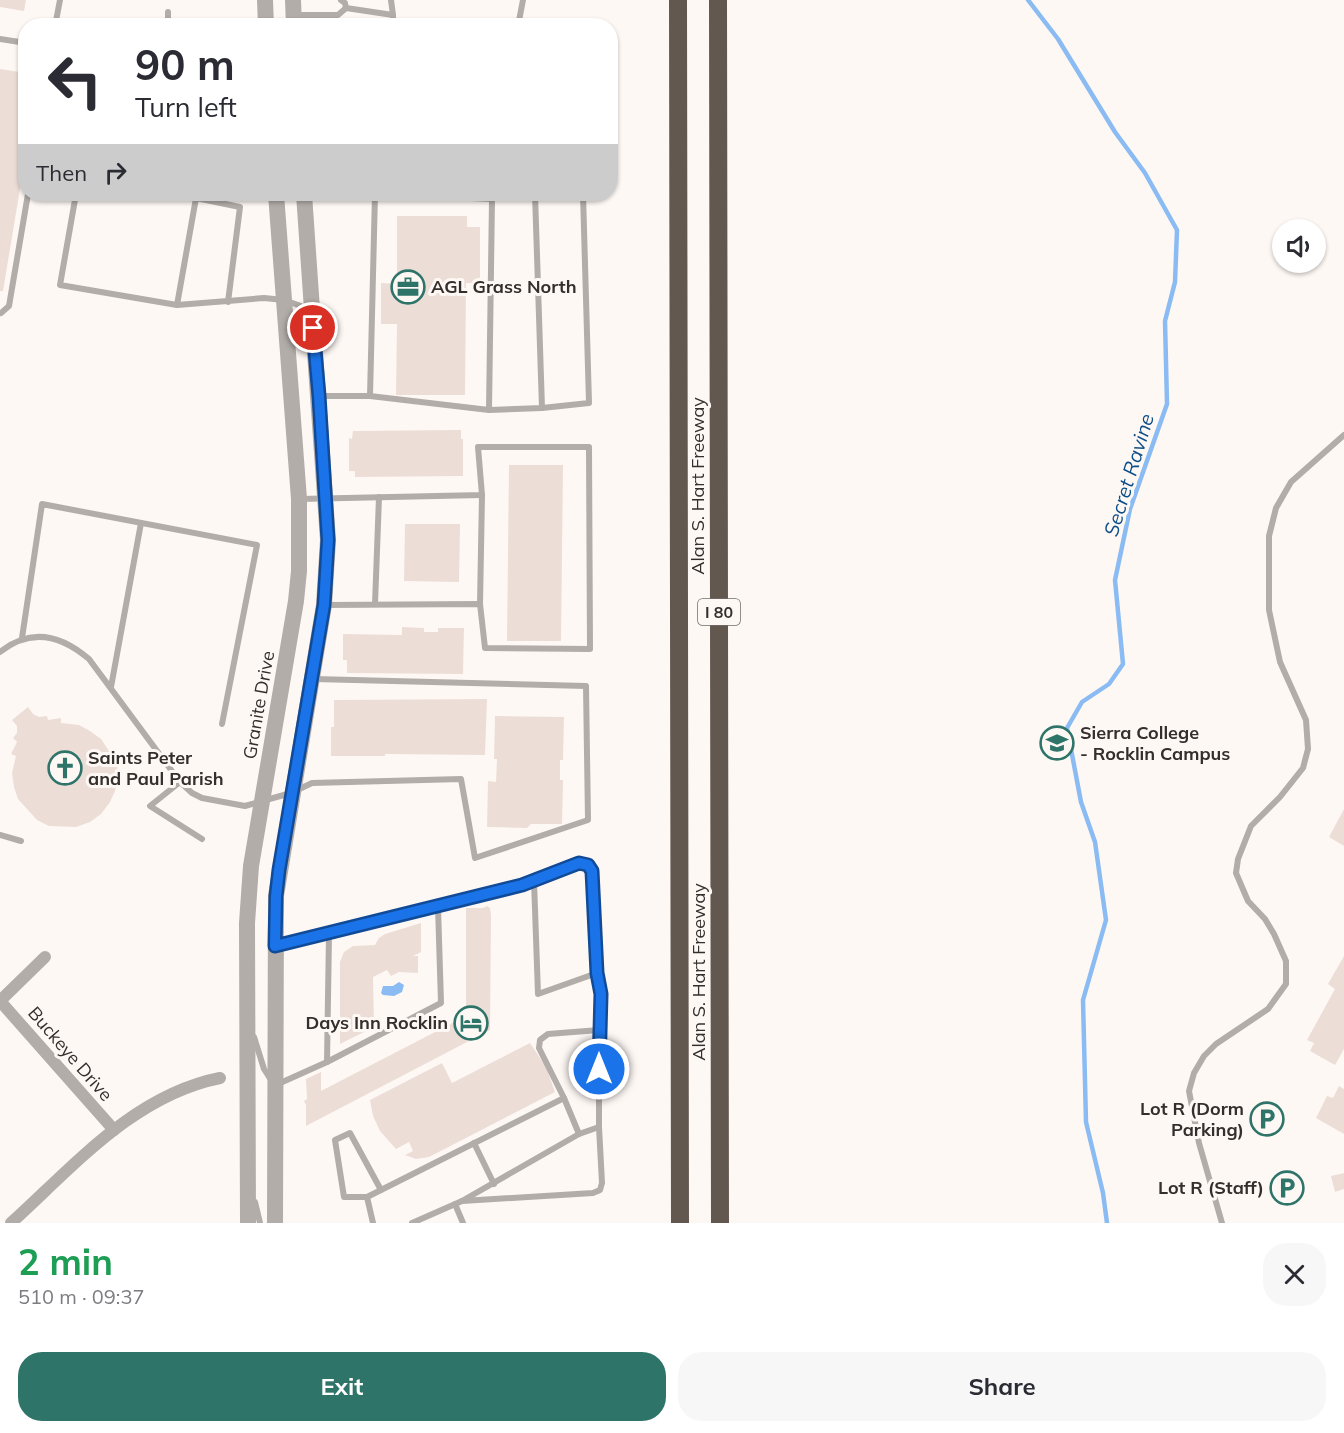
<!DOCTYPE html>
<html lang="en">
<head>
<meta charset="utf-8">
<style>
  body { margin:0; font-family:Mulish,sans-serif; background:#f7f7f7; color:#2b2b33; height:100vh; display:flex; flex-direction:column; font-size:22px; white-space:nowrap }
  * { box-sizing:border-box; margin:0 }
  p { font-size:20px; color:#7c7c81 }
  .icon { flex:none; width:33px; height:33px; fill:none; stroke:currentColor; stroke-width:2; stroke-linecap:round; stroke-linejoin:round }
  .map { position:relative; height:1223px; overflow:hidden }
  .sheet { display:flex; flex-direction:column; background:#fff; flex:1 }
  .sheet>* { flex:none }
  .banner { position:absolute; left:18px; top:18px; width:600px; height:183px; border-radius:24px; box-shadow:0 2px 4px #0004; background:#fff; color:#2b2b33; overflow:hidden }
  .controls { position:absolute; left:1272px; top:219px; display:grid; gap:12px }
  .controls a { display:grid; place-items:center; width:54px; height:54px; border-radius:50%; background:#fff; box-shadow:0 2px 4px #0004; font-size:30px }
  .pin { position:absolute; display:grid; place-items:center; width:51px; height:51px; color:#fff; margin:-26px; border:3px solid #fff; border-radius:50%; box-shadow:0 2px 6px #0007 }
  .me { position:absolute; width:66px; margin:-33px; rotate:0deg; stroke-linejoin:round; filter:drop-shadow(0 0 4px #0008) }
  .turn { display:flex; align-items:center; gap:21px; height:126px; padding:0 18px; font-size:27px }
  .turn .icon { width:78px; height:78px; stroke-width:2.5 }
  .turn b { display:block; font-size:42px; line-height:51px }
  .then { display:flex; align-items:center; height:57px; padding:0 18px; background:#0003; gap:12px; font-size:22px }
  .round { display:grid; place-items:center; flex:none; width:63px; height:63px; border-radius:24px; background:#f7f7f7 }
  .head { display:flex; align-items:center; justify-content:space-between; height:102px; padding:0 18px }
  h1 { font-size:36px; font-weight:700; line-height:45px; color:#1e9e55 }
  .primary-button { display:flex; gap:12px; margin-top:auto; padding:12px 18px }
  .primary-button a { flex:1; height:69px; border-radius:24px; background:#2e7469; color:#fff; font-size:24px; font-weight:700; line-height:69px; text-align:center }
  .primary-button a+a { background:#f7f7f7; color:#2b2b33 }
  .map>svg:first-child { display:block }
  .water { fill:#8abbf2 }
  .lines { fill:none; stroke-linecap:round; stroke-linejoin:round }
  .stream { stroke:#8abbf2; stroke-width:4.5 }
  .building { fill:#edddd7 }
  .service { stroke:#b3ada9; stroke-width:6 }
  .minor { stroke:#b3ada9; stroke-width:12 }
  .tertiary { stroke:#b3ada9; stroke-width:16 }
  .motorway { stroke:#635850; stroke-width:18 }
  .route-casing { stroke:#114b97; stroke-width:15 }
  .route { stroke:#1a73e8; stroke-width:10 }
  .labels { text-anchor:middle; stroke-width:6; stroke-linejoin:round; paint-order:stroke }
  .shield { fill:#fef8f5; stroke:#716b68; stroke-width:1.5 }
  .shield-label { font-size:16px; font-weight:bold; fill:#342e2c }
  .poi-label { font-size:18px; font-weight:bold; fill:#342e2c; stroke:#fef8f5; text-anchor:start }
  .street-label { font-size:18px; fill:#342e2c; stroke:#fef8f5 }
  .water-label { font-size:20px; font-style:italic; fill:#0b4d8a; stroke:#fef8f5 }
</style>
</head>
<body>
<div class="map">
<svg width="1344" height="1223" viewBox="0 0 1344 1223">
  <rect width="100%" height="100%" fill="#fef8f5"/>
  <!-- water -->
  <path class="water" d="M 399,982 L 404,985 L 402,992 L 394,996 L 383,995 L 381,993 L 383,986 L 393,986 Z"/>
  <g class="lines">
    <!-- stream -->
    <path class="stream" d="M 1028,0 L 1058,39 L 1115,132 L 1145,173 L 1177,230 L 1175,282 L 1165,321 L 1167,404 L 1130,509 L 1115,580 L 1123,664 L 1109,684 L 1082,702 L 1067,728 L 1081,802 L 1095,842 L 1106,920 L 1083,1000 L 1086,1122 L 1103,1193 L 1107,1223"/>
  </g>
  <!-- building -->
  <g class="building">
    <path d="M 0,0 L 26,0 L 24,11 L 0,7 Z"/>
    <path d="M 0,69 L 26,73 L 26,153 L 3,291 L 0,291 Z"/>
    <path d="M 397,216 L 467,216 L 467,227 L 480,227 L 480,283 L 466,283 L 465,395 L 396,395 L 397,324 L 381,324 L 381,283 L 397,284 Z"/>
    <path d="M 461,430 L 461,439 L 463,439 L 463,476 L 355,477 L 355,471 L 349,471 L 349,438 L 352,439 L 353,431 Z"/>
    <path d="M 509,465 L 563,465 L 561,641 L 507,641 Z"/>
    <path d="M 405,524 L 460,524 L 459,582 L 404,581 Z"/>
    <path d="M 402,627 L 424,628 L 424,632 L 438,632 L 438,628 L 464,628 L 463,674 L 347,673 L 347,660 L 343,660 L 343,634 L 402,635 Z"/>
    <path d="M 487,699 L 485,755 L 385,754 L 385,756 L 331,756 L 331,727 L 334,727 L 334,700 Z"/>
    <path d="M 28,707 L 33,714 L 39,717 L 47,716 L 48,720 L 61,718 L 61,723 L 79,725 L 90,731 L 101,739 L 109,751 L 114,763 L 117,762 L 118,777 L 115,791 L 110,802 L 101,814 L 90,822 L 76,827 L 49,826 L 37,820 L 18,799 L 14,787 L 12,773 L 16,756 L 11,754 L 17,742 L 13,738 L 17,733 L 17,726 L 12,720 Z"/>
    <path d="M 495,716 L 564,717 L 563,760 L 560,760 L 560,780 L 563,780 L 562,824 L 531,824 L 527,828 L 487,827 L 488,781 L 496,782 L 497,759 L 494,759 Z"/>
    <path d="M 1344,809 L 1344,846 L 1329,837 Z"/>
    <path d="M 487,906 L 490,908 L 491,915 L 490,1030 L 306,1126 L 306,1105 L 304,1101 L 307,1099 L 306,1079 L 321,1072 L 321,1091 L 466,1016 L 466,908 L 483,908 Z"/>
    <path d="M 421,923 L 421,952 L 413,956 L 418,956 L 418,973 L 399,972 L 391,976 L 387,970 L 373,977 L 374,1027 L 340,1044 L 340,962 L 344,952 L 353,946 L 375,945 L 379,938 L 385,934 Z"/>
    <path d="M 1344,956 L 1344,1049 L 1335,1065 L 1310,1051 L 1314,1043 L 1307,1040 L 1335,989 L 1328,984 Z"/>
    <path d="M 530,1043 L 546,1067 L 555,1092 L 429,1157 L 416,1159 L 405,1155 L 413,1151 L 409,1142 L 396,1149 L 380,1131 L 373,1116 L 370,1100 L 442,1063 L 452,1083 Z"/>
    <path d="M 1339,1086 L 1344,1089 L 1344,1134 L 1316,1118 L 1327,1096 L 1333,1098 Z"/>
    <path d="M 1344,1173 L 1344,1189 L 1335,1192 L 1331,1176 Z"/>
  </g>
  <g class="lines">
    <!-- service -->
    <g class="service">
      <path d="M 341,0 L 345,3 L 346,8"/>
      <path d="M 391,0 L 393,15"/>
      <path d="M 346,8 L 393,15 L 393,26"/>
      <path d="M 295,15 L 338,15 L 346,8"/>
      <path d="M 55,26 L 60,0"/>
      <path d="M 168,26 L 168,12"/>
      <path d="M 518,26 L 523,0"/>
      <path d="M 0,39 L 26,43"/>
      <path d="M 76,194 L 60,285 L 177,305 L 264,298 L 284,300 L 301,306 L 307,318"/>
      <path d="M 391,194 L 492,199 L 499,194"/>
      <path d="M 535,194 L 542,408"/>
      <path d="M 492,199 L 489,410 L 542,408 L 589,403 L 583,194"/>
      <path d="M 177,305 L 196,198 L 240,207 L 228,302"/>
      <path d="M 1,313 L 9,306 L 28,194"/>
      <path d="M 320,396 L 370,396 L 489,410"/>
      <path d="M 370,396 L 375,194"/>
      <path d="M 300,499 L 482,495 L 478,447 L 589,447 L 590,649 L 485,648 L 480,604 L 326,605"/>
      <path d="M 375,604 L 379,497"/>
      <path d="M 480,604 L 482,495"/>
      <path d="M 22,638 L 42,504 L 257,545 L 222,724"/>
      <path d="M 0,652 C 31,627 61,635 89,659 L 180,782 L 192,793 L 202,798 L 245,806 L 291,793 L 312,783 L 461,779 L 475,858 L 588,820 L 586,686 L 314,679"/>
      <path d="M 111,687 L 141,523"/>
      <path d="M 180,782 L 150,806 L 202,839"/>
      <path d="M 0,835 L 21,841"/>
      <path d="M 534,881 L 538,994 L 597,973"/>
      <path d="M 278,946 L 522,885 L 579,863 L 588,865 L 592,871 L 597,973 L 601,994 L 599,1030 L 599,1127 L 602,1183 L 600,1190 L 593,1193 L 462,1201"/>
      <path d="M 254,1037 L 264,1069 L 271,1080"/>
      <path d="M 327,1062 L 441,1003 L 438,907"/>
      <path d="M 278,1084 L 327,1062 L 329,934"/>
      <path d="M 564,1098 L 539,1048 L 540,1040 L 548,1034 L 599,1030"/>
      <path d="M 474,1143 L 494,1184"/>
      <path d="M 367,1197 L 344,1197 L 335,1140 L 350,1133 L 381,1190 L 564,1098 L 579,1134"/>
      <path d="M 255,1202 L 260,1223"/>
      <path d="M 455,1204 L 463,1223"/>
      <path d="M 373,1223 L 367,1197 L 381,1190"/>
      <path d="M 412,1223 L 462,1201 L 579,1134 L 599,1127"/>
      <path d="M 1222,1223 L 1199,1143 L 1189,1091 L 1194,1073 L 1204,1056 L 1216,1044 L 1268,1009 L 1286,984 L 1286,961 L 1274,934 L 1265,919 L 1248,901 L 1236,873 L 1238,859 L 1251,826 L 1280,797 L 1303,768 L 1308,749 L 1306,720 L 1280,662 L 1269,610 L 1269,536 L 1276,508 L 1291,482 L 1344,435"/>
    </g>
    <!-- minor -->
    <g class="minor">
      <path d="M 0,1001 L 114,1130"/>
      <path d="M 0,1001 L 45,957"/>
      <path d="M 11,1223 C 73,1167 134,1095 220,1078"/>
    </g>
    <!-- tertiary -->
    <g class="tertiary">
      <path d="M 265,0 L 266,26"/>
      <path d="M 293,0 L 294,26"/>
      <path d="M 248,1223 L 247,923 L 251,866 L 296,601 L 299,571 L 299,499 L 276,194"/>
      <path d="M 275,1223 L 276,896 L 324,605 L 328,540 L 304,194"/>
    </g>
    <!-- motorway -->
    <g class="motorway">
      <path d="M 678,0 L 680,1223"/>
      <path d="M 718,0 L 720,1223"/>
    </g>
  </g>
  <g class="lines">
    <defs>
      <path id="route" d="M 313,328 L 319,396 L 328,540 L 324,605 L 279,870 L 276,896 L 275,946 L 522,885 L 579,863 L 588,865 L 592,871 L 597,973 L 601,994 L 599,1069"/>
    </defs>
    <!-- route casing -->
    <use href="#route" class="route-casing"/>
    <!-- route -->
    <use href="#route" class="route"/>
  </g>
  <!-- icons -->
  <defs>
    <symbol id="office-ring" viewBox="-11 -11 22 22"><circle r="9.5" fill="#fef8f5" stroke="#2e7469" stroke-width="1.5"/><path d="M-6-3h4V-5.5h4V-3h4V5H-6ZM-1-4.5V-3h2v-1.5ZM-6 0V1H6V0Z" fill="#2e7469"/></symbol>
    <symbol id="university-ring" viewBox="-11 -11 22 22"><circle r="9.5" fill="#fef8f5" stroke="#2e7469" stroke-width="1.5"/><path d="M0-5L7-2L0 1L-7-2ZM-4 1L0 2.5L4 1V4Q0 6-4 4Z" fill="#2e7469"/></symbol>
    <symbol id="church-ring" viewBox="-11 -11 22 22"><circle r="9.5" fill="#fef8f5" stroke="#2e7469" stroke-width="1.5"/><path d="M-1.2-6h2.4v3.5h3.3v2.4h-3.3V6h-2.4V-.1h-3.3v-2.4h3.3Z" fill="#2e7469"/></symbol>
    <symbol id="hotel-ring" viewBox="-11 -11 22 22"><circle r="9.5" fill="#fef8f5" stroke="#2e7469" stroke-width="1.5"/><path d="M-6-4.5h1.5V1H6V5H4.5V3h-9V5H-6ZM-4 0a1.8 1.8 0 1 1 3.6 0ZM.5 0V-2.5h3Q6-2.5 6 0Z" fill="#2e7469"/></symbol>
    <symbol id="parking-ring" viewBox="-11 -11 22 22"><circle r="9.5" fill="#fef8f5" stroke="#2e7469" stroke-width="1.5"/><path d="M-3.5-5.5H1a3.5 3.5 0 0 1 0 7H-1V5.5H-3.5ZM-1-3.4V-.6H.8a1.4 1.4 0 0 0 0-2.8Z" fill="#2e7469"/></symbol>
  </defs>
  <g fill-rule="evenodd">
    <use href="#office-ring" x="389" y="268" width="38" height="38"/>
    <use href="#university-ring" x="1038" y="724" width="38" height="38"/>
    <use href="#church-ring" x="46" y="749" width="38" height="38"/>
    <use href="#hotel-ring" x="452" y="1004" width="38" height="38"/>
    <use href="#parking-ring" x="1248" y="1100" width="38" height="38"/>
    <use href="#parking-ring" x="1268" y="1169" width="38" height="38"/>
  </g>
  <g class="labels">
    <!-- shield labels -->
    <rect class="shield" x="698" y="599" width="42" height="26" rx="4.5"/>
    <g class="shield-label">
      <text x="719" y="618">I 80</text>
    </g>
    <!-- poi labels -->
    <g class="poi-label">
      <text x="431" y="293">AGL Grass North</text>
      <text x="1080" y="739">Sierra College<tspan x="1080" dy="21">- Rocklin Campus</tspan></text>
      <text x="88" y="764">Saints Peter<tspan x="88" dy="21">and Paul Parish</tspan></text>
      <text x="448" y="1029" text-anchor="end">Days Inn Rocklin</text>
      <text x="1244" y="1115" text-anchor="end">Lot R (Dorm<tspan x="1244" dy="21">Parking)</tspan></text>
      <text x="1264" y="1194" text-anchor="end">Lot R (Staff)</text>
    </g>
    <!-- street labels -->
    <g class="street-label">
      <text transform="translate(698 486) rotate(-90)" y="6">Alan S. Hart Freeway</text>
      <text transform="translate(259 705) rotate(-80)" y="6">Granite Drive</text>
      <text transform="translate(699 972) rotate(-90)" y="6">Alan S. Hart Freeway</text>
      <text transform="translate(70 1054) rotate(49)" y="6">Buckeye Drive</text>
    </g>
    <!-- water labels -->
    <g class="water-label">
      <text transform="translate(1129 475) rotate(-73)" y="7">Secret Ravine</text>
    </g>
  </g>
</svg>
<div class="controls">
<a><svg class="icon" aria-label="sound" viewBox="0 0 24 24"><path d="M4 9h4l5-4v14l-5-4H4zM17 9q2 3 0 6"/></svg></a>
</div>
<div class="pin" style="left:313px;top:328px;background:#d93025"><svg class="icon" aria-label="arrive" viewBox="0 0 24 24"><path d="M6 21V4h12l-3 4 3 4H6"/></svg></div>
<svg class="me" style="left:599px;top:1069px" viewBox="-20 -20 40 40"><circle r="17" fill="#1a73e8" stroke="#fff" stroke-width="3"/><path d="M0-11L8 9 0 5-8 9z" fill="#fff"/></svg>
<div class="banner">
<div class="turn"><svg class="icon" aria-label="left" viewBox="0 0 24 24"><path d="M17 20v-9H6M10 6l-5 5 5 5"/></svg><div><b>90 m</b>Turn left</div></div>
<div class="then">Then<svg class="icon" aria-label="right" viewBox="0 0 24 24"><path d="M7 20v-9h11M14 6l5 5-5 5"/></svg></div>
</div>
</div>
<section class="sheet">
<div class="head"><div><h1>2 min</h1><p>510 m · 09:37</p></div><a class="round"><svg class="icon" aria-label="close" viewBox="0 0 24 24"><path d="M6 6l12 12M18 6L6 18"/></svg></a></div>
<div class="primary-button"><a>Exit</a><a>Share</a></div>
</section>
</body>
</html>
